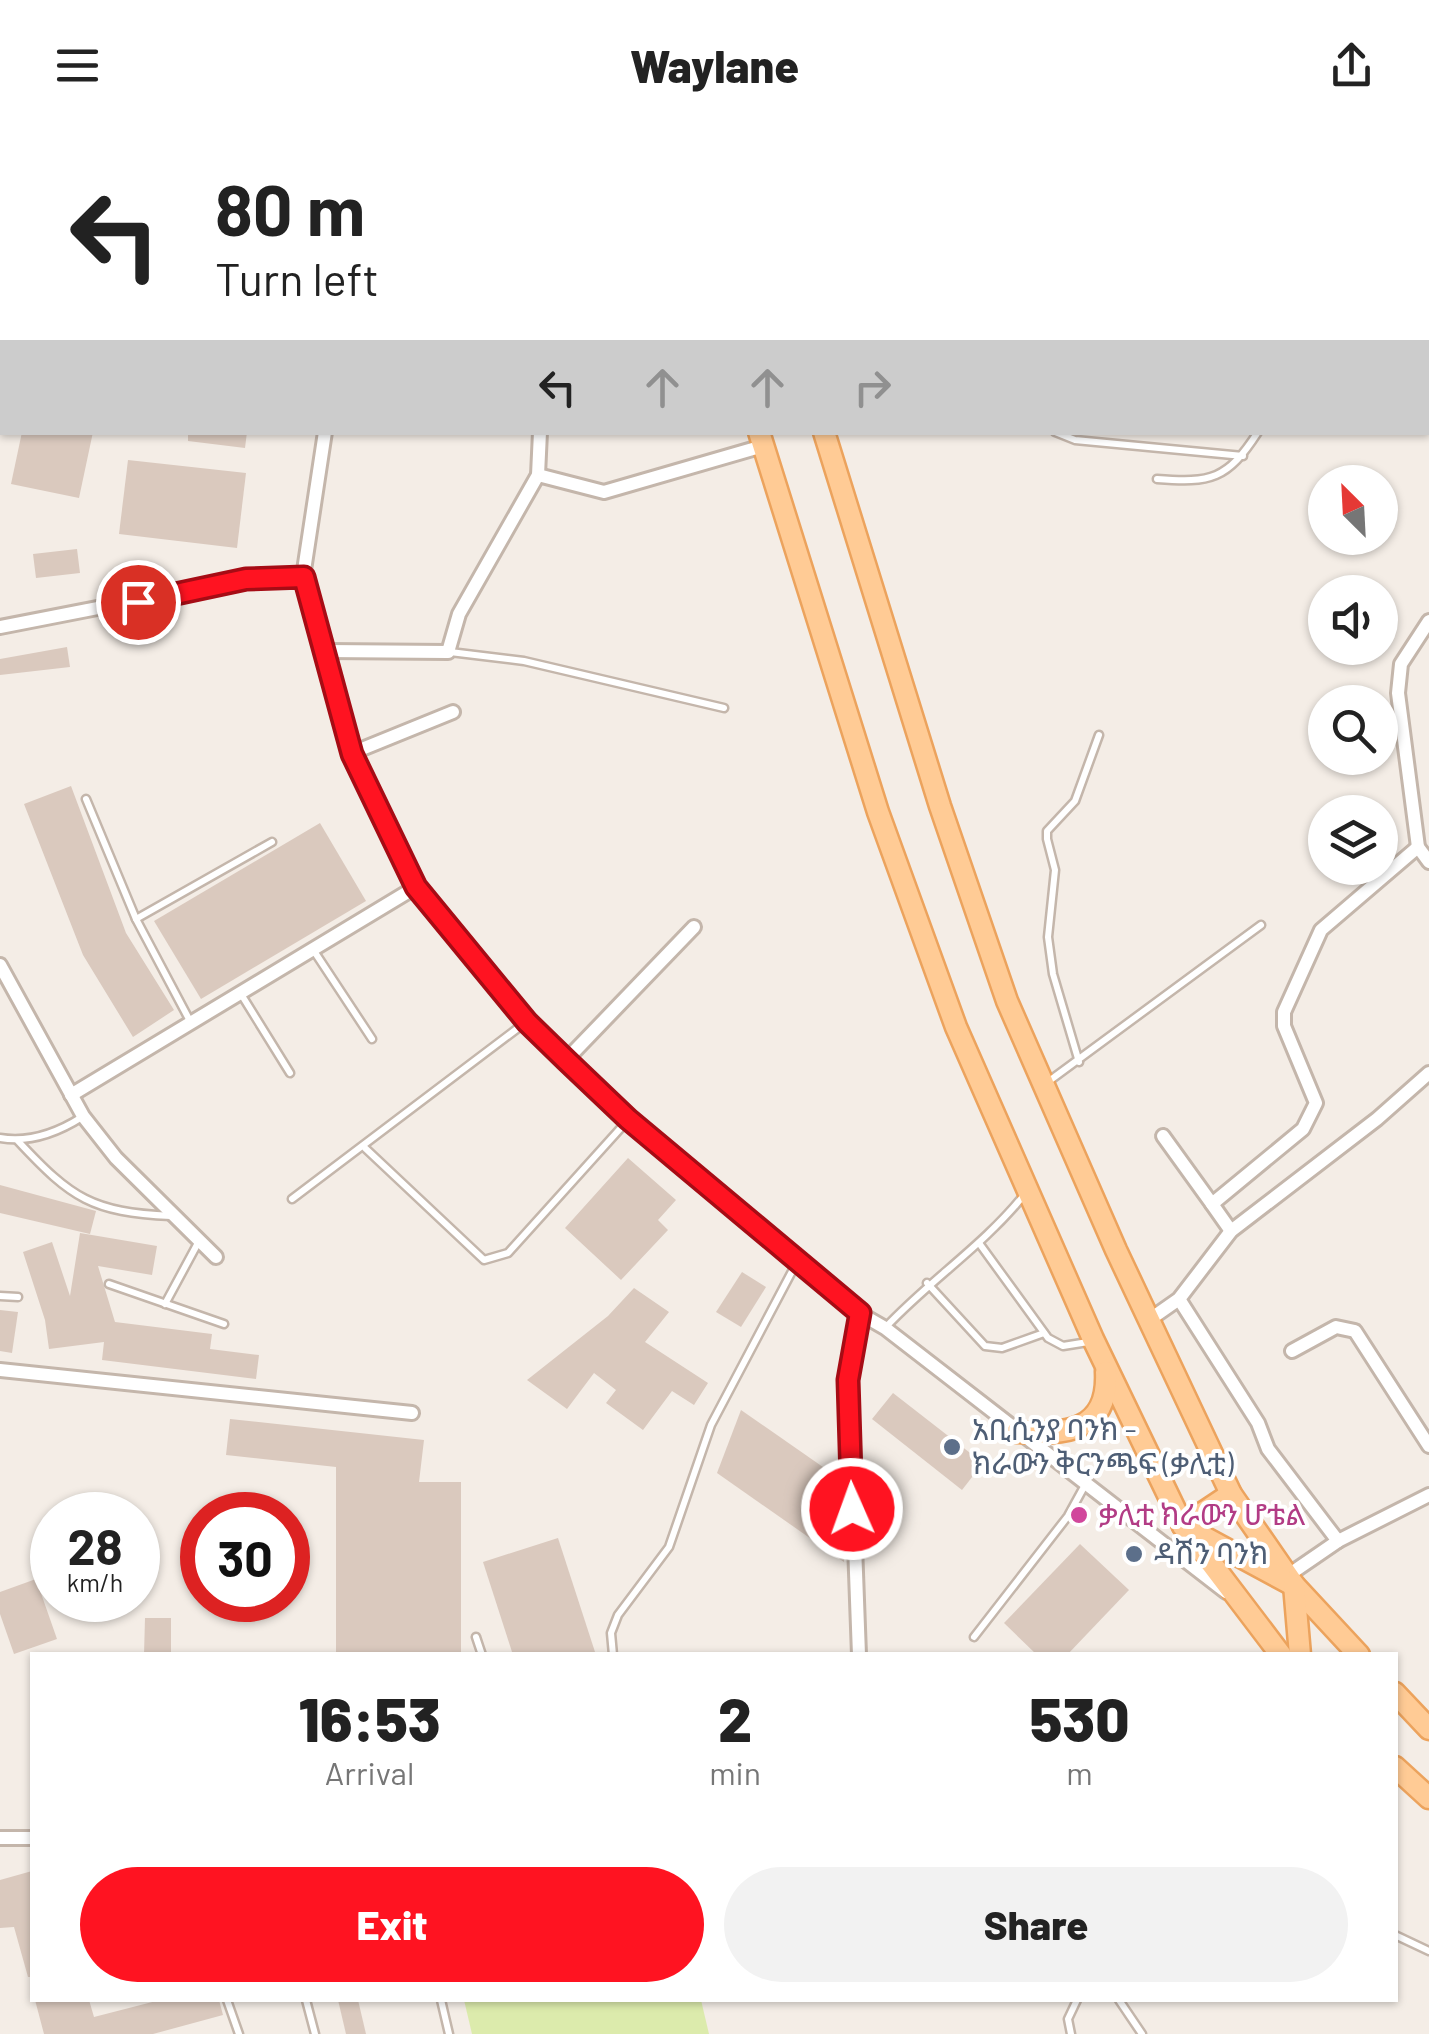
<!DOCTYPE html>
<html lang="en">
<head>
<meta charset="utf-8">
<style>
  body { margin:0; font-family:Barlow,"Noto Sans Ethiopic",sans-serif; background:#f2f2f2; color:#222; height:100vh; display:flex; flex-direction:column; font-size:38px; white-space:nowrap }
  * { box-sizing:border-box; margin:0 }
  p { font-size:32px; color:#767676 }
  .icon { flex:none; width:55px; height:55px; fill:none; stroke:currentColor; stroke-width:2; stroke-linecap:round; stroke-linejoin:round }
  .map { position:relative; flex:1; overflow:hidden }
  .side { position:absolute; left:30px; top:1522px; width:1368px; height:350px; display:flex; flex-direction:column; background:#fff; border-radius:0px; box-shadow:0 2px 8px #0004 }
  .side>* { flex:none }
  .banner { position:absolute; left:0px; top:0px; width:1430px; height:305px; box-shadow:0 2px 8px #0004; background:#fff; color:#222; overflow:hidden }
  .needle { width:65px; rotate:336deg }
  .buttons { position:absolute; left:1308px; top:335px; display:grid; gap:20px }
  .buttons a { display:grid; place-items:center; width:90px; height:90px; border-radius:50%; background:#fff; box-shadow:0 2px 8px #0004; font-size:50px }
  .speed { position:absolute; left:30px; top:1362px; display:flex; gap:20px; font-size:50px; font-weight:700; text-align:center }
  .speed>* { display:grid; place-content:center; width:130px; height:130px; border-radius:50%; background:#fff; box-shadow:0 2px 8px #0004; line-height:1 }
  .speed small { font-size:25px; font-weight:400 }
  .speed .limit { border:15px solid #d22; background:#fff; color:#111 }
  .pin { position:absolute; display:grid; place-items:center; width:85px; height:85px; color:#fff; margin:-42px; border:5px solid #fff; border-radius:50%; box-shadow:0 2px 10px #0007 }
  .me { position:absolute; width:110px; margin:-55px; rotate:358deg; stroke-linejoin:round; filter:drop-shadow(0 0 8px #0008) }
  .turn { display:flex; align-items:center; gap:35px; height:210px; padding:0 50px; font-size:45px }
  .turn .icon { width:130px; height:130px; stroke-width:2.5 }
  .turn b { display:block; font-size:70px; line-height:85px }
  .lanes { display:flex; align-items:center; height:95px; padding:0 50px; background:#0003; justify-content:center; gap:50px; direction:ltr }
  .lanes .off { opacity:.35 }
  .eta { display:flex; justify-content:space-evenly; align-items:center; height:170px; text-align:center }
  .eta b { font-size:60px; font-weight:800; line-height:70px }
  .cta { display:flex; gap:20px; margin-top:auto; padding:20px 50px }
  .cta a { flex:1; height:115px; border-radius:60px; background:#ff1321; color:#fff; font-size:40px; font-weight:800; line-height:115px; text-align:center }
  .cta a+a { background:#f2f2f2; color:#222 }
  header { display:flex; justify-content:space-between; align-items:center; height:130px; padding:0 50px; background:#fff; font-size:45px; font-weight:800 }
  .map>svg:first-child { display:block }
  .green { fill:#dcebac }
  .building { fill:#dac9be }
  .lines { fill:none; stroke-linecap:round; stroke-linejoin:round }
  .service-casing { stroke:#c4b6ab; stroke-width:11 }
  .minor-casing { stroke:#c4b6ab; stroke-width:18 }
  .primary-casing { stroke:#eca35d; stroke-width:25 }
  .service { stroke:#fff; stroke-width:6 }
  .minor { stroke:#fff; stroke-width:12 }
  .primary { stroke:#ffcb95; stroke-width:20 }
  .route-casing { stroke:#a60c15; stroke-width:25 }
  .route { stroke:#ff1321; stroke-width:18 }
  .service-dot { fill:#5c6f8a; stroke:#fff; stroke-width:4 }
  .hotel-dot { fill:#d1479c; stroke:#fff; stroke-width:4 }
  .labels { text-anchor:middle; stroke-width:8; stroke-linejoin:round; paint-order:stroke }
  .service-label { font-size:30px; fill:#4e5e75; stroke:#fff; text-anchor:start }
  .hotel-label { font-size:30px; fill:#b23c85; stroke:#fff; text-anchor:start }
</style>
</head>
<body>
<header><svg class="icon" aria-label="menu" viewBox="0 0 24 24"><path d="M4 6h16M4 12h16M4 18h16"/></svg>Waylane<svg class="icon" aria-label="share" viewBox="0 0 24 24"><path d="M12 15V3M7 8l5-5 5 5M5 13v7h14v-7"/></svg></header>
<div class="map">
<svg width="1429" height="1904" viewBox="0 0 1429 1904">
  <rect width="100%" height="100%" fill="#f4ede6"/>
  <!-- green -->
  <path class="green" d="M 464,1870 L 701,1870 L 709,1904 L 472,1904 Z"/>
  <!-- building -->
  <g class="building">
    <path d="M 22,302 L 93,302 L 79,368 L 11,354 Z"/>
    <path d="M 188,302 L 247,302 L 245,318 L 188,311 Z"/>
    <path d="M 128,330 L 246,343 L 237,418 L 119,404 Z"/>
    <path d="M 77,419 L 80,443 L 36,448 L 33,424 Z"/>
    <path d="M 67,517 L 70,537 L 0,545 L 0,529 Z"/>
    <path d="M 71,656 L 126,803 L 174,880 L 133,907 L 83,825 L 24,674 Z"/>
    <path d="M 320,693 L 366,771 L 201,869 L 154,791 Z"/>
    <path d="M 628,1028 L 676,1070 L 658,1090 L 668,1100 L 621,1150 L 565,1098 Z"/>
    <path d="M 0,1055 L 96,1081 L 90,1104 L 0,1083 Z"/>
    <path d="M 80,1103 L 157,1116 L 152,1145 L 98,1136 L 115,1192 L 212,1204 L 210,1219 L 259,1225 L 256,1249 L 102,1230 L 104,1212 L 49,1219 L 45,1190 L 23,1122 L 52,1112 L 70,1166 Z"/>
    <path d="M 742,1142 L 766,1157 L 741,1197 L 716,1182 Z"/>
    <path d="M 634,1158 L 669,1182 L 645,1212 L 708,1253 L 694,1275 L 672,1261 L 643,1300 L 606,1273 L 616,1260 L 594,1243 L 567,1279 L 527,1250 L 608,1186 Z"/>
    <path d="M 0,1180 L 18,1182 L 12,1223 L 0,1221 Z"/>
    <path d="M 893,1263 L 983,1333 L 962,1360 L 872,1289 Z"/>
    <path d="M 741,1280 L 843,1351 L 844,1432 L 717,1343 Z"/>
    <path d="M 230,1289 L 424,1310 L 419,1352 L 461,1352 L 461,1525 L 336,1525 L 336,1337 L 226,1325 Z"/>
    <path d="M 558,1408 L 596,1525 L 513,1525 L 483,1432 Z"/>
    <path d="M 1080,1414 L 1129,1460 L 1067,1525 L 1037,1525 L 1004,1493 Z"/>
    <path d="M 36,1449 L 57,1509 L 14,1524 L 0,1484 L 0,1462 Z"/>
    <path d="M 145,1488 L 171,1488 L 171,1525 L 144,1525 Z"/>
    <path d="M 32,1741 L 32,1847 L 28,1847 L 14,1797 L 0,1798 L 0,1750 Z"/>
    <path d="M 35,1870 L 89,1870 L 94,1887 L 160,1870 L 219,1870 L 223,1885 L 153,1904 L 44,1904 Z"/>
    <path d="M 338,1870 L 358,1870 L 366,1904 L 346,1904 Z"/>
  </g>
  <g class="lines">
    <defs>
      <g id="service">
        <path d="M 937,0 L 937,2"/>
        <path d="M 1029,0 L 1037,2"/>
        <path d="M 1428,286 L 1429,286"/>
        <path d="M 1055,302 L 1075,310 L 1243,326"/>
        <path d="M 1157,349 C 1211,353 1227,350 1258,302"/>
        <path d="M 450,522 L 524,531 L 724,578"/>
        <path d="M 86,669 L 136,789 L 190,891"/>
        <path d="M 136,789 L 272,712"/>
        <path d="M 312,818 L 372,909"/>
        <path d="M 241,864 L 290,943"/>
        <path d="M 1079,932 L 1053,844 L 1048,807 L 1055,740 L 1047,709 L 1047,701 L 1075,671 L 1099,605"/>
        <path d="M 1045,954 L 1261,795"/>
        <path d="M 0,1008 C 30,1013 57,1003 82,987"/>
        <path d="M 18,1011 C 72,1069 92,1082 171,1086"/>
        <path d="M 365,1018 L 484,1130 L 508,1123 L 628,990"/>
        <path d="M 292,1069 L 526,892"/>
        <path d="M 979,1113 L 1048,1208 L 1063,1216 L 1088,1212"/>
        <path d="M 927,1153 L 985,1216 L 1002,1218 L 1044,1203"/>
        <path d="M 109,1154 L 224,1194"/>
        <path d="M 0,1166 L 18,1167"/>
        <path d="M 165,1174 L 199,1111"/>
        <path d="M 886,1197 C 930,1150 984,1115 1024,1065"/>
        <path d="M 476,1507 L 482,1525"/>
        <path d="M 974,1507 L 1068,1386 L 1085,1355"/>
        <path d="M 613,1525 L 611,1503 L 618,1485 L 669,1417 L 711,1295 L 798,1130"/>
        <path d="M 1395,1805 L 1429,1821"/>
        <path d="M 227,1870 L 239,1904"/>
        <path d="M 306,1870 L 315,1904"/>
        <path d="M 441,1870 L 449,1904"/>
        <path d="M 1119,1870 L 1142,1904"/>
        <path d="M 1071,1904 L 1068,1889 L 1077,1870"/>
      </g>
      <g id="minor">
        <path d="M 21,2 L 21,0"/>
        <path d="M 354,2 L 354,0"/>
        <path d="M 0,118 L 2,104"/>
        <path d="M 325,302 L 303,447 L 352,623 L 416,757 L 527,891 L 629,989 L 859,1183 L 885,1198 L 1226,1462"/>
        <path d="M 538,345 L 604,362 L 763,316"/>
        <path d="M 1429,491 L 1401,534 L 1398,563 L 1418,717 L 1429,732"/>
        <path d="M 0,497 L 246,449 L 303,447"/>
        <path d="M 326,521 L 448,522 L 459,484 L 538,345 L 540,302"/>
        <path d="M 352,623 L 453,582"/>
        <path d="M 0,835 L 83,986 L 116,1028 L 216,1127"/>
        <path d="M 567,929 L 694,797"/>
        <path d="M 71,965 L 416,757"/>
        <path d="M 1163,1006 L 1212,1074"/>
        <path d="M 1231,1101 L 1212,1074 L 1303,999 L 1316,973 L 1284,896 L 1284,882 L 1321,800 L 1418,717"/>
        <path d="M 1179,1169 L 1258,1293 L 1268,1319 L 1338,1411"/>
        <path d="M 1149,1190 L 1179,1169 L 1231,1101 L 1377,989 L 1429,943"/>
        <path d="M 1292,1221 L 1336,1197 L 1355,1201 L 1429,1316"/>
        <path d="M 0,1240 L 412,1283"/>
        <path d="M 1287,1446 L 1338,1411 L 1429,1365"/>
        <path d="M 859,1525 L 849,1250 L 859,1183"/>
        <path d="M 0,1708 L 32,1708"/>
      </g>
      <g id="primary">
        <path d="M 667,0 L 668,2"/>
        <path d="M 730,0 L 730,2"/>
        <path d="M 759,302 L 878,682 L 956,897 L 1093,1209 L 1183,1396 L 1281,1525"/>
        <path d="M 824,302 L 940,676 L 1007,871 L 1116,1120 L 1231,1364 L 1294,1455 L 1359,1525"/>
        <path d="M 1017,1302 C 1065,1305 1109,1302 1106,1242"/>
        <path d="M 1183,1396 L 1231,1364"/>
        <path d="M 1189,1399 L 1291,1454"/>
        <path d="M 1294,1455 L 1300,1525"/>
        <path d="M 1395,1563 L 1429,1599"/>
        <path d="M 1395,1637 L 1429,1668"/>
      </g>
    </defs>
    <!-- service casing -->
    <use href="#service" class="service-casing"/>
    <!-- minor casing -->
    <use href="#minor" class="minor-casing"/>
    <!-- primary casing -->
    <use href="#primary" class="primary-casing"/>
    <!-- service -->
    <use href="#service" class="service"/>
    <!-- minor -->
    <use href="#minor" class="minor"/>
    <!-- primary -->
    <use href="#primary" class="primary"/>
  </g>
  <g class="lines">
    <defs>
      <path id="route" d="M 138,472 L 246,449 L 304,447 L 352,624 L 416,757 L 527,892 L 566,930 L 628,989 L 860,1183 L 848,1250 L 852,1379"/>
    </defs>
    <!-- route casing -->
    <use href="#route" class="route-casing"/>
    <!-- route -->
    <use href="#route" class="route"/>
  </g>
  <!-- markers -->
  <g class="service-dot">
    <circle cx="952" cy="1317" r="10"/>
    <circle cx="1134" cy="1424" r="10"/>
  </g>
  <circle class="hotel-dot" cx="1079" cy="1385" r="10"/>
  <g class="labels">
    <!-- service labels -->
    <g class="service-label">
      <text x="972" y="1310">አቢሲንያ ባንክ -<tspan x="972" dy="34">ክራውን ቅርንጫፍ (ቃሊቲ)</tspan></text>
      <text x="1154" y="1434">ዳሽን ባንክ</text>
    </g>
    <!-- hotel labels -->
    <g class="hotel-label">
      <text x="1099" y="1395">ቃሊቲ ክራውን ሆቴል</text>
    </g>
  </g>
</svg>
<div class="buttons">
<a><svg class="needle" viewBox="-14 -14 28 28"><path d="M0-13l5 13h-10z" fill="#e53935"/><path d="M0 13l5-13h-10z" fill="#767676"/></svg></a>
<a><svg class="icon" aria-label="sound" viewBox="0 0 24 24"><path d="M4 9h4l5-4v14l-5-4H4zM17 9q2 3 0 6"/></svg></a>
<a><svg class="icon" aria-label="search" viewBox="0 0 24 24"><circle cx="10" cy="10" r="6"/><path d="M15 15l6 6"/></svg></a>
<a><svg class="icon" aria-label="layers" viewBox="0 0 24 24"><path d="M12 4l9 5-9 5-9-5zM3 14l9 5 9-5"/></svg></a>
</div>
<div class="speed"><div>28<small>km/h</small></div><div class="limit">30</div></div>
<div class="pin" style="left:138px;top:472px;background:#d93025"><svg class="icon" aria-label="arrive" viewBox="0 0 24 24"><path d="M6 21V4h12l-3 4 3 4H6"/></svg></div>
<svg class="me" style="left:852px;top:1379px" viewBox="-20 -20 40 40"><circle r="17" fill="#ff1321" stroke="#fff" stroke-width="3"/><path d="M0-11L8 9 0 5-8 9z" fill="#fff"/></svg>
<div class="banner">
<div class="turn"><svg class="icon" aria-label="left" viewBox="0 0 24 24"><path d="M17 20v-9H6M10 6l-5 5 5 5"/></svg><div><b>80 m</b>Turn left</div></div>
<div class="lanes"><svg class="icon" aria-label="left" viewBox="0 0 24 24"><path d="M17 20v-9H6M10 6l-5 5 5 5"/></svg><svg class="icon off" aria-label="ahead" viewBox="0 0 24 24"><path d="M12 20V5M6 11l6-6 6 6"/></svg><svg class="icon off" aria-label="ahead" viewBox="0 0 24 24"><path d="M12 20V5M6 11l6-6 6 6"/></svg><svg class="icon off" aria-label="right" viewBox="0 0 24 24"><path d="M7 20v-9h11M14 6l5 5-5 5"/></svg></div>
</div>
<section class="side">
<div class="eta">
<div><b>16:53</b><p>Arrival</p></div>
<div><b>2</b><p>min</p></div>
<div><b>530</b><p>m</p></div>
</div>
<div class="cta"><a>Exit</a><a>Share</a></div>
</section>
</div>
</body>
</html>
